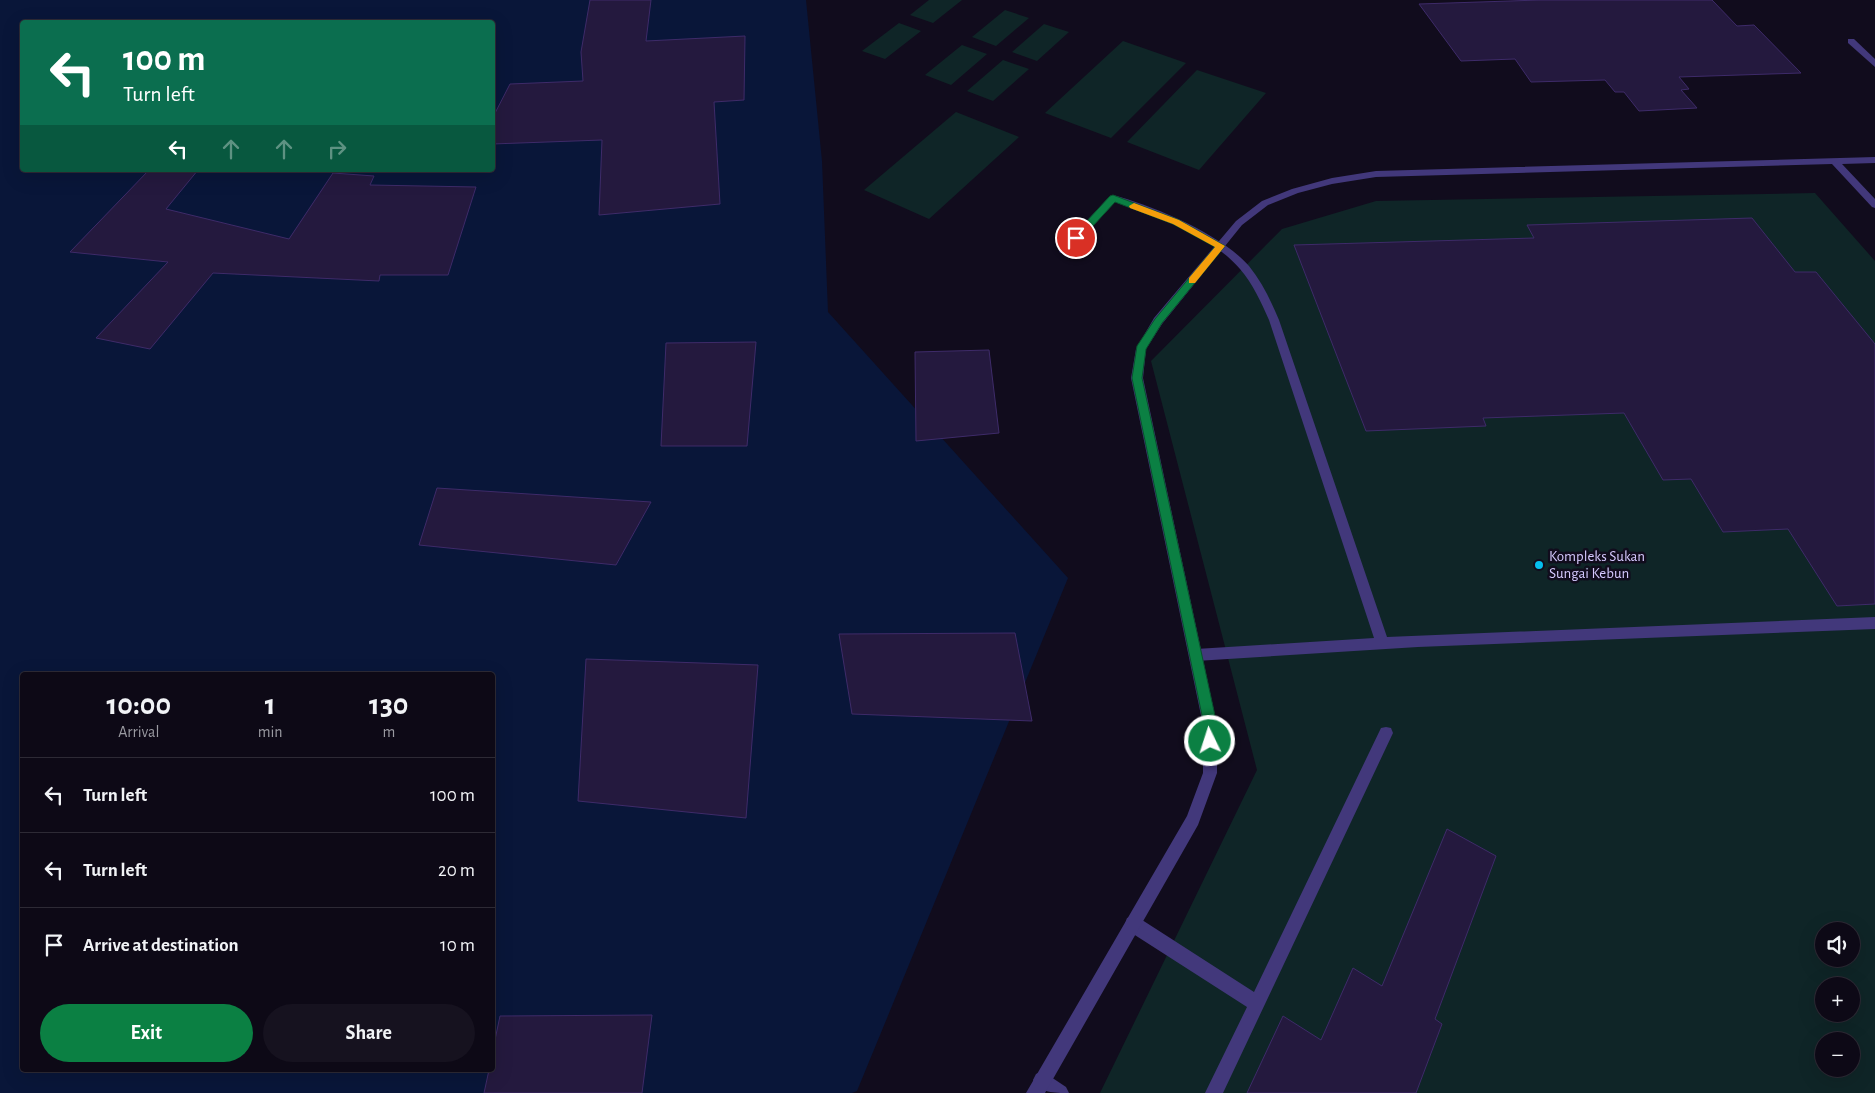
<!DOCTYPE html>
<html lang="en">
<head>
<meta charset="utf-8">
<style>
  body { margin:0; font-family:"Alegreya Sans",sans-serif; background:#16121f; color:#f1f3f6; height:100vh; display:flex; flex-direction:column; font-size:19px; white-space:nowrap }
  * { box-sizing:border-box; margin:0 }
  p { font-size:16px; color:#9a9aa1 }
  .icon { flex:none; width:28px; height:28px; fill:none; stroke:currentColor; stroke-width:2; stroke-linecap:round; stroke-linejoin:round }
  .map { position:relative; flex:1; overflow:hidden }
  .panel { position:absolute; left:20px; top:672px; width:475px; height:400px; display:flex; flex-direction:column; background:#0d0916; border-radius:5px; box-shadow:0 5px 20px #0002,0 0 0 1px #2d2a35 }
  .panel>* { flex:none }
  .guide { position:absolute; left:20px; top:20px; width:475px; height:152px; border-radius:5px; box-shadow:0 5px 20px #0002,0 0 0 1px #2d2a35; background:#0b6e4f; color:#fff; overflow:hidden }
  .tools { position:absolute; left:1815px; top:922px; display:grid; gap:10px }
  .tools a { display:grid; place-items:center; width:45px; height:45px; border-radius:50%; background:#0d0916; box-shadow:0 5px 20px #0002,0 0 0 1px #2d2a35; font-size:25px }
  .pin { position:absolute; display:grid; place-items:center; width:42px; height:42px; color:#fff; margin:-21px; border:2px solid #fff; border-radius:50%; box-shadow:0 1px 5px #0007 }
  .me { position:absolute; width:55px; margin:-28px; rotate:356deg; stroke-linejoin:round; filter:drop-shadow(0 0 4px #0008) }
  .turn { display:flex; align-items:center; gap:18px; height:105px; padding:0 20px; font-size:22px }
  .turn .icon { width:65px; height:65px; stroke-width:2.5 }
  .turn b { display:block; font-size:35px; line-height:42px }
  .lanes { display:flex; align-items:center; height:48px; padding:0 20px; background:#0003; justify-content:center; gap:25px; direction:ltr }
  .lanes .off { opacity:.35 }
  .eta { display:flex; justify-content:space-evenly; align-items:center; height:85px; text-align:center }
  .eta b { font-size:30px; font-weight:700; line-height:35px }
  .cta { display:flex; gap:10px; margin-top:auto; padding:10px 20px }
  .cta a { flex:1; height:58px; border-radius:30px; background:#0b8043; color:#fff; font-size:20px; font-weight:700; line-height:58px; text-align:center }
  .cta a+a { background:#16121f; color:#f1f3f6 }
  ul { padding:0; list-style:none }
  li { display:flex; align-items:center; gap:15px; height:75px; padding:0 20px; border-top:1px solid #2d2a35 }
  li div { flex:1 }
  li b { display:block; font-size:19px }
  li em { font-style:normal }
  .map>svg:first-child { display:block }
  .green { fill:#0f2527; fill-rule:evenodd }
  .water { fill:#091639; fill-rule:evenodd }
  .building { fill:#24193e; stroke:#3e2b69 }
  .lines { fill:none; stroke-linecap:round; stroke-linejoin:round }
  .service { fill:#42387b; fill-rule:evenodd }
  .minor { fill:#42387b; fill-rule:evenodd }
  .route { fill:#0b8043; stroke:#07532c }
  .slow { fill:#f59e0b }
  .poi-dot { fill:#05beee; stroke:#110c1d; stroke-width:2 }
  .labels { text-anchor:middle; stroke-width:5; stroke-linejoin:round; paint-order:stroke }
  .poi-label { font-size:15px; fill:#d5c9fe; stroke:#110c1d; text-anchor:start }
</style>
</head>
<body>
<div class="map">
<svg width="1875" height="1093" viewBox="0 0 1875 1093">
  <rect width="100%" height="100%" fill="#110c1d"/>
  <!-- green -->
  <g class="green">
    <path d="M 929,0 L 962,0 L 933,23 L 910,15 Z"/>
    <path d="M 1005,10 L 1029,18 L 996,46 L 972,37 Z"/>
    <path d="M 899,23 L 921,31 L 885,59 L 862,51 Z"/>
    <path d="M 1044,24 L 1069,32 L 1037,61 L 1012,52 Z"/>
    <path d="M 1123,41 L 1186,63 L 1111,138 L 1045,113 Z"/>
    <path d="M 962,45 L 987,54 L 951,85 L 925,75 Z"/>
    <path d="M 1003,60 L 1029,69 L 993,101 L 967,91 Z"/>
    <path d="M 1197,70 L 1266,93 L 1199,170 L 1127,142 Z"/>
    <path d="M 956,112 L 1019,137 L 929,219 L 864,190 Z"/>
    <path d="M 1815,193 L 1875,261 L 1875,1093 L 1100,1093 L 1257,770 L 1151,361 L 1282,229 L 1376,201 ZM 1824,931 L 1851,931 L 1851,959 L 1824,959 ZM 1824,986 L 1851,986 L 1851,1014 L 1824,1014 ZM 1824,1041 L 1851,1041 L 1851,1069 L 1824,1069 Z"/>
  </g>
  <!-- water -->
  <path class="water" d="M 0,0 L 806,0 L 822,161 L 828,312 L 1068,578 L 857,1091 L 852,1093 L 0,1093 ZM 22,22 L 492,22 L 492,170 L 22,170 ZM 22,675 L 492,675 L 492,1070 L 22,1070 Z"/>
  <!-- building -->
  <g class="building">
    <path d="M 590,0 L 651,0 L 646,41 L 745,36 L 744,100 L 714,102 L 720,204 L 599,215 L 602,140 L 492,144 L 492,119 L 510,84 L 583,81 L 581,52 Z"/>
    <path d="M 1540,0 L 1712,0 L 1737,26 L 1754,25 L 1801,73 L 1679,77 L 1689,89 L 1681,90 L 1697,108 L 1639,111 L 1624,92 L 1615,92 L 1605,80 L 1531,82 L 1515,59 L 1461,61 L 1419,4 Z"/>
    <path d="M 149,170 L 198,170 L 166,209 L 289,239 L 333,173 L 374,176 L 370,185 L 476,187 L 448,275 L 380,275 L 379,281 L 213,273 L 150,349 L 96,338 L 168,262 L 70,252 Z"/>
    <path d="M 1752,218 L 1795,272 L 1816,272 L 1875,344 L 1875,604 L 1837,606 L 1788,529 L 1723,532 L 1691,479 L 1663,480 L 1624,413 L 1483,418 L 1486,426 L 1366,431 L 1294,245 L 1534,238 L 1527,225 Z"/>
    <path d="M 756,342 L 747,446 L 661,446 L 666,343 Z"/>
    <path d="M 989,350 L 999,433 L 916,441 L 915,352 Z"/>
    <path d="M 437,488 L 651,502 L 616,565 L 419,545 Z"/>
    <path d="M 1015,633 L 1032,721 L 852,714 L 839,634 Z"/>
    <path d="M 586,659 L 758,665 L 746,818 L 578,801 Z"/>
    <path d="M 1447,829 L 1496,856 L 1435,1019 L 1442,1024 L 1416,1093 L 1247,1093 L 1283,1016 L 1321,1040 L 1353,968 L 1382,986 Z"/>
    <path d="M 652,1015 L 642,1093 L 484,1093 L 489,1070 L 492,1070 L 492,1054 L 500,1016 Z"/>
  </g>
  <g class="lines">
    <!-- service -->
    <g class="service">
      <path d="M 1113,195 C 1154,206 1221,234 1249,266 C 1262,282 1271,301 1279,320 L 1387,637 L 1875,617 L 1875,629 L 1418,647 L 1196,661 L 1191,659 L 1189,655 L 1191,651 L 1196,649 L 1374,638 L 1269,320 C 1261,302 1253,284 1240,269 C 1209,233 1158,219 1115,202 L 1068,253 L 1060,253 L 1059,251 L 1110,196 Z"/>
      <path d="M 1386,727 L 1391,728 L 1393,733 L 1223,1093 L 1205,1093 L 1247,1007 L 1127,930 L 1125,924 L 1127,918 L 1133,916 L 1139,918 L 1254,992 L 1381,728 Z"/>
      <path d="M 1042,1071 L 1066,1087 L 1069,1093 C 1054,1093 1040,1093 1033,1080 L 1036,1074 Z"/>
    </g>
    <!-- minor -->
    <g class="minor">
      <path d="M 1848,39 L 1854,39 L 1875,59 L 1875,67 L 1848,43 Z"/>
      <path d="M 1875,157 L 1875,163 L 1842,164 L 1875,199 L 1875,208 L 1872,207 L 1832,164 L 1376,177 L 1332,184 L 1298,193 L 1268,205 L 1242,225 L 1162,324 L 1146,349 L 1143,378 L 1217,725 L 1217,773 L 1198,825 L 1045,1093 L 1026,1093 L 1187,816 L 1203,773 L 1203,725 L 1131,378 L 1136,349 L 1154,318 L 1236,221 L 1262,201 L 1292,189 L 1332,178 L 1376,171 Z"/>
    </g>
  </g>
  <!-- route -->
  <path class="route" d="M 1113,195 L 1179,220 L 1225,246 L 1162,323 L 1146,349 L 1142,378 L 1217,725 L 1217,741 L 1215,746 L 1210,747 L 1206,746 L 1204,725 L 1132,378 L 1137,346 L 1155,319 L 1215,247 L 1173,224 L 1115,202 L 1080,240 L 1073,240 L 1073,236 L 1110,196 Z"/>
  <!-- slow -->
  <path class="slow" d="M 1134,203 L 1179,220 L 1225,246 L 1195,283 L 1189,283 L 1189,278 L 1215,247 L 1173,224 L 1130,208 L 1129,206 Z"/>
  <!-- markers -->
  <circle class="poi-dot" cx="1539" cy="565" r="5"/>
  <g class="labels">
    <!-- poi labels -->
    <g class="poi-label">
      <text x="1549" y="561">Kompleks Sukan<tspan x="1549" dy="17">Sungai Kebun</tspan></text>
    </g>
  </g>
</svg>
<div class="tools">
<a><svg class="icon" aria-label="sound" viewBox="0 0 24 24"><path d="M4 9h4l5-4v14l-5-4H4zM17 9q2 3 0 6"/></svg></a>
<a>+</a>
<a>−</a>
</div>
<div class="pin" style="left:1076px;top:238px;background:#d93025"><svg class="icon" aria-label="arrive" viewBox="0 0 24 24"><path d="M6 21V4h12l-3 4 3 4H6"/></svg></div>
<svg class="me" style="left:1210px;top:741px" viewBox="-20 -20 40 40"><circle r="17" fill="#0b8043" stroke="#fff" stroke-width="3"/><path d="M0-11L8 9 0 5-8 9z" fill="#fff"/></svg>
<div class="guide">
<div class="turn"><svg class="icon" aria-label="left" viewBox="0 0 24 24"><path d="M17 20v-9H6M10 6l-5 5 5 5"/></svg><div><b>100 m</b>Turn left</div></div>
<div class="lanes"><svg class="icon" aria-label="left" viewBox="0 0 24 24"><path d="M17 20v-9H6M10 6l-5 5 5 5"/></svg><svg class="icon off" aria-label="ahead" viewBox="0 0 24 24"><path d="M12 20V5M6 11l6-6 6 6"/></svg><svg class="icon off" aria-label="ahead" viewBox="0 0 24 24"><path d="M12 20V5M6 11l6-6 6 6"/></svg><svg class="icon off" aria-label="right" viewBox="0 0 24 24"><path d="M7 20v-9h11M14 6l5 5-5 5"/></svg></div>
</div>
<section class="panel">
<div class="eta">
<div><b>10:00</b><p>Arrival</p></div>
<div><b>1</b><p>min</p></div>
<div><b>130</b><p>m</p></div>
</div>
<ul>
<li><svg class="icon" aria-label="left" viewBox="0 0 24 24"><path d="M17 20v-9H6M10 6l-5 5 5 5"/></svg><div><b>Turn left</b></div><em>100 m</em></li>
<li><svg class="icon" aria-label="left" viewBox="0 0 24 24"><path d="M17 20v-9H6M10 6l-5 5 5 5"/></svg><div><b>Turn left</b></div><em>20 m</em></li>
<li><svg class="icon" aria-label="arrive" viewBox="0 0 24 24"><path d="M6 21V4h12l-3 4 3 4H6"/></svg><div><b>Arrive at destination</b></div><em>10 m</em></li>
</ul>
<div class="cta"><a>Exit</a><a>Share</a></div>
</section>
</div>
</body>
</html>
